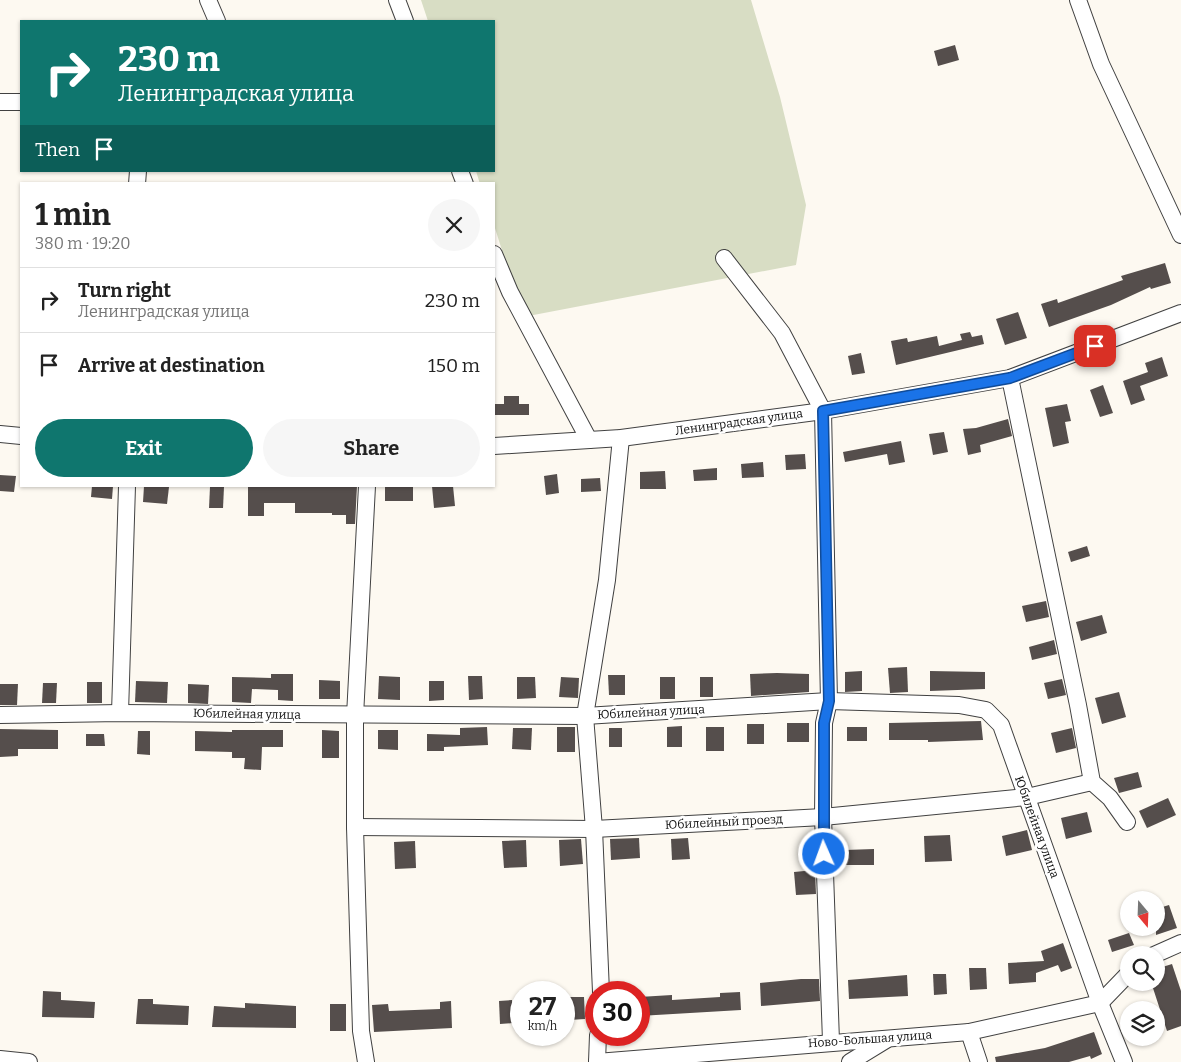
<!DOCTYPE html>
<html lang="en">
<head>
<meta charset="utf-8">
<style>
  body { margin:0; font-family:Bitter,serif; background:#f6f6f6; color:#222; height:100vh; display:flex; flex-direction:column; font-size:19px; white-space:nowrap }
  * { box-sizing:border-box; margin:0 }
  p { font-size:16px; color:#767676 }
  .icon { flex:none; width:28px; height:28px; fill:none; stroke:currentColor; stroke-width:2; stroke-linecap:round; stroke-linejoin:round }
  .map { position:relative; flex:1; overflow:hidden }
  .sheet { position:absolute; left:20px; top:182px; width:475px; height:305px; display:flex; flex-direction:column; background:#fff; border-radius:0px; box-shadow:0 1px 4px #0004 }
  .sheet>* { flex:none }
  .hud { position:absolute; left:20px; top:20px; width:475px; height:152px; border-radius:0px; box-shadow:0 1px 4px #0004; background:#0f766e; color:#fff; overflow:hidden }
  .needle { width:32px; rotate:161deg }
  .controls { position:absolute; left:1120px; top:891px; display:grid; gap:10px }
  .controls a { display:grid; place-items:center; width:45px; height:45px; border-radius:50%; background:#fff; box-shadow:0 1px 4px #0004; font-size:25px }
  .speed { position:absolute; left:510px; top:981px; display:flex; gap:10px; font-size:25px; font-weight:700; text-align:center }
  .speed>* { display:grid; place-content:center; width:65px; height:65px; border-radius:50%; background:#fff; box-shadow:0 1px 4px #0004; line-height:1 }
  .speed small { font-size:12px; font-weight:400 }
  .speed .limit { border:8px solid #d22; background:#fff; color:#111 }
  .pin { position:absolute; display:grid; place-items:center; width:42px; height:42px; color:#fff; margin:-21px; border-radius:10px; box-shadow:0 2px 8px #0006 }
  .me { position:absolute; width:55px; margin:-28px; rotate:358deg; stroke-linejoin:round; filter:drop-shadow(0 0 4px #0008) }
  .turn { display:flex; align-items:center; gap:18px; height:105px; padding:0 15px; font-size:22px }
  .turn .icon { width:65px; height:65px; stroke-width:2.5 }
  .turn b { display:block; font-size:35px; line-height:42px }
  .then { display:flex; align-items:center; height:48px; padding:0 15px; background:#0003; gap:10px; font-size:19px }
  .round { display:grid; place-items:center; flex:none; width:52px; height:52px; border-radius:26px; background:#f6f6f6 }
  .headline { display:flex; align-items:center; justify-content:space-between; height:85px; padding:0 15px }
  h1 { font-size:30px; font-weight:700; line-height:38px }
  .action { display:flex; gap:10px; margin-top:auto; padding:10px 15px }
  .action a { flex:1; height:58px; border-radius:30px; background:#0f766e; color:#fff; font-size:20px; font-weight:700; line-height:58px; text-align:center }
  .action a+a { background:#f6f6f6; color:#222 }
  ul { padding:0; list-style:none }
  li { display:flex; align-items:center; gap:15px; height:65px; padding:0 15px; border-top:1px solid #e0e0e0 }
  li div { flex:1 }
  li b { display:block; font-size:19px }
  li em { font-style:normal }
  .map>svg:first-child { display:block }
  .cemetery { fill:#d8ddc4 }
  .building { fill:#554e4c }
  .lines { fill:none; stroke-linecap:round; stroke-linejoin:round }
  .minor-casing { stroke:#414141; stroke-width:18 }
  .minor { stroke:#fff; stroke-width:16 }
  .route-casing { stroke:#114b97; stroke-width:12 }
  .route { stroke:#1a73e8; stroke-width:9 }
  .labels { text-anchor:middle; stroke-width:5; stroke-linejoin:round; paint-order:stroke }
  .street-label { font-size:12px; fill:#0e0e0e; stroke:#fff }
</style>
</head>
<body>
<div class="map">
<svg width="1181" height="1062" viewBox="0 0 1181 1062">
  <rect width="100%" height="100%" fill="#fdf9f1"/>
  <!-- cemetery -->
  <path class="cemetery" d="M 421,0 L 751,0 L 780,97 L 806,205 L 796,265 L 523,317 L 494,225 L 494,184 L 480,184 L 476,171 L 494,171 L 494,21 L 428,21 Z"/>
  <!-- building -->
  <g class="building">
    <path d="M 955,45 L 959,60 L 938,66 L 934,51 Z"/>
    <path d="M 1165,263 L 1171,283 L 1151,289 L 1150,287 L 1111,305 L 1049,327 L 1041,304 L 1057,299 L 1058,303 L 1123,280 L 1121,276 Z"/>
    <path d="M 1018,312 L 1027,338 L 1005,345 L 996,319 Z"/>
    <path d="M 970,332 L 972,337 L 982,335 L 984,344 L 896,365 L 891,341 L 907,338 L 908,342 L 937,336 L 939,346 L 962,340 L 960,334 Z"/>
    <path d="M 861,353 L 865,373 L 852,375 L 848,356 Z"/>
    <path d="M 1162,357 L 1168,376 L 1140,386 L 1145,400 L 1131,405 L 1123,381 L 1148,372 L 1145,363 Z"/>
    <path d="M 1103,385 L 1113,413 L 1100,417 L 1090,390 Z"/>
    <path d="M 504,396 L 519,396 L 519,404 L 529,404 L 529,415 L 494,415 L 494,404 L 504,404 Z"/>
    <path d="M 1067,404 L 1071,421 L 1065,422 L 1069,443 L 1053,447 L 1045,408 Z"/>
    <path d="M 1008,419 L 1012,436 L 980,445 L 981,452 L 968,455 L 963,429 L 976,428 Z"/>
    <path d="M 944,432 L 948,452 L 933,455 L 929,434 Z"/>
    <path d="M 901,441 L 905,462 L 889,465 L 887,454 L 845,462 L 843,452 Z"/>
    <path d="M 805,454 L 806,469 L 786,470 L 785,455 Z"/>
    <path d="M 763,462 L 764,477 L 742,478 L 741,464 Z"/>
    <path d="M 717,468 L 717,480 L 694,481 L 693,470 Z"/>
    <path d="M 665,471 L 666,489 L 640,489 L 640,472 Z"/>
    <path d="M 557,474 L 559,493 L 546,495 L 544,476 Z"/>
    <path d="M 0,475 L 16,476 L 14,492 L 0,491 Z"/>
    <path d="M 600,478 L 601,491 L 581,492 L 581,479 Z"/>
    <path d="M 92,486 L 113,486 L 112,499 L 91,497 Z"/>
    <path d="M 144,486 L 169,487 L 167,504 L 143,502 Z"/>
    <path d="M 248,486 L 357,486 L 355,524 L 346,524 L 346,515 L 332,515 L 332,513 L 295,513 L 295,503 L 264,503 L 264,516 L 248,516 Z"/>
    <rect x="385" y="486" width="28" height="15"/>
    <path d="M 432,486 L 453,486 L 455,506 L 434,508 Z"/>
    <path d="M 210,487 L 224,487 L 223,508 L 209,508 Z"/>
    <path d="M 1087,546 L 1090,556 L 1071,562 L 1068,552 Z"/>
    <path d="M 1046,601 L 1049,617 L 1026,622 L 1022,606 Z"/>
    <path d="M 1102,615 L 1107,633 L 1081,641 L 1076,622 Z"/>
    <path d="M 1054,640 L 1057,654 L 1032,660 L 1029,647 Z"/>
    <path d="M 907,667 L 908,692 L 890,693 L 888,668 Z"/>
    <path d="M 862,671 L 862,691 L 845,692 L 845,672 Z"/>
    <path d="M 930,671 L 985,672 L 985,689 L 930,691 Z"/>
    <path d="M 777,673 L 809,674 L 809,692 L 751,696 L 750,674 Z"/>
    <path d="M 271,674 L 293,674 L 293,701 L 278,700 L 278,690 L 252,689 L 251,703 L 232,702 L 232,677 L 271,678 Z"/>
    <path d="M 608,675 L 625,675 L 625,695 L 609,695 Z"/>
    <path d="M 379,676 L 400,677 L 400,700 L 378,699 Z"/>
    <path d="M 468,676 L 482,676 L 483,699 L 469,700 Z"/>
    <path d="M 517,677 L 535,677 L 536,698 L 517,699 Z"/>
    <path d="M 561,677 L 579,678 L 578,698 L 559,697 Z"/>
    <rect x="660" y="677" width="15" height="22"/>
    <rect x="700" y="677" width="13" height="20"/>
    <path d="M 1062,679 L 1066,695 L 1048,699 L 1044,683 Z"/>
    <path d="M 319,680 L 340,681 L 340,699 L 319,699 Z"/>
    <path d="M 136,681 L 168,682 L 167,703 L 135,702 Z"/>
    <path d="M 429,681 L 444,681 L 444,700 L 429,701 Z"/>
    <rect x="87" y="682" width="15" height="21"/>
    <path d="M 43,683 L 57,683 L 56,703 L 42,703 Z"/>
    <path d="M 0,684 L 18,684 L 17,705 L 0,705 Z"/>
    <path d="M 188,684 L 209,685 L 208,704 L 188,703 Z"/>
    <path d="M 1119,692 L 1126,717 L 1102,724 L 1095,698 Z"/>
    <path d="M 981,721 L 983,740 L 928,742 L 928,740 L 889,740 L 889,723 Z"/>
    <rect x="787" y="723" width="22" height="19"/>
    <rect x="747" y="724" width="17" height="20"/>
    <path d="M 682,726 L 682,747 L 667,747 L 667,727 Z"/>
    <path d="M 487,727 L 488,745 L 444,747 L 444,751 L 427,751 L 427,734 L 460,735 L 460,728 Z"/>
    <rect x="557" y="727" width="18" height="25"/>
    <rect x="706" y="727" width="18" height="24"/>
    <rect x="847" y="727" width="20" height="14"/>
    <path d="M 513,728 L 532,728 L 531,750 L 512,749 Z"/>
    <rect x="609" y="728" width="13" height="19"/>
    <path d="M 1072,728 L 1076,748 L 1056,753 L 1051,733 Z"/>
    <path d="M 0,729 L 58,730 L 58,749 L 18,749 L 18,756 L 0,757 Z"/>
    <path d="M 232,730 L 283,730 L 283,747 L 262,747 L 261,770 L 244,769 L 245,758 L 232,758 L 232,752 L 195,751 L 195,731 L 232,732 Z"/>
    <path d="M 322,730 L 339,731 L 339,758 L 322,758 Z"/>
    <path d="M 378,730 L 398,730 L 398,750 L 378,749 Z"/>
    <path d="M 138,731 L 150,731 L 150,755 L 137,754 Z"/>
    <path d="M 86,734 L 104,734 L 105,746 L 86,746 Z"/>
    <path d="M 1138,772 L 1142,787 L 1119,793 L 1114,778 Z"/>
    <path d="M 1168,798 L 1176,815 L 1147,828 L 1139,811 Z"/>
    <path d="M 1087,812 L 1092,832 L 1066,839 L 1061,818 Z"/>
    <path d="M 1027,830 L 1032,850 L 1006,856 L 1002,836 Z"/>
    <path d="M 950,835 L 952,861 L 925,862 L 924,836 Z"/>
    <path d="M 639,838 L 640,858 L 611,860 L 610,839 Z"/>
    <path d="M 688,838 L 690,859 L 672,860 L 671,839 Z"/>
    <path d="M 581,839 L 583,864 L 560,866 L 559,840 Z"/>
    <path d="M 526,840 L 527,867 L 504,868 L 502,841 Z"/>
    <path d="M 415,841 L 416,868 L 395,869 L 394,842 Z"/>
    <path d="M 874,849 L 874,865 L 845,865 L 845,850 Z"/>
    <path d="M 815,870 L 816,894 L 796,895 L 794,872 Z"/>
    <path d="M 1169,905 L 1177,928 L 1156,935 L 1156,909 Z"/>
    <path d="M 1129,933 L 1134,945 L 1112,952 L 1108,940 Z"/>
    <path d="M 1063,943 L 1072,968 L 1061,972 L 1058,965 L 1036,973 L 1036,982 L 1009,984 L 1008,963 L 1044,961 L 1041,951 Z"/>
    <path d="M 1172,964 L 1181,991 L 1181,1026 L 1167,1031 L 1151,982 L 1156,982 L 1156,969 Z"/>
    <path d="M 969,968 L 986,968 L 987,989 L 970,990 Z"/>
    <path d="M 933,974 L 946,974 L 947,994 L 934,995 Z"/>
    <path d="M 907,975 L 908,996 L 849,999 L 848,980 Z"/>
    <path d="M 801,979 L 819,979 L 820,1001 L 761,1006 L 760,983 Z"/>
    <path d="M 43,991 L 61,992 L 61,1000 L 95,1002 L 94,1018 L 42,1017 Z"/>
    <path d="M 740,992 L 741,1010 L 639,1016 L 639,997 L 672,995 L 672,1000 L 720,997 L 720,993 Z"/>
    <path d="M 568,997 L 584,997 L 585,1019 L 569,1020 Z"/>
    <path d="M 138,999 L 153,999 L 153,1004 L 189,1006 L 188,1025 L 136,1024 Z"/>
    <path d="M 512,1000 L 513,1023 L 500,1024 L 499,1001 Z"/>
    <path d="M 451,1001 L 452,1028 L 374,1032 L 372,1005 L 388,1004 L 389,1011 L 440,1009 L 440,1002 Z"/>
    <path d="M 245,1003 L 296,1006 L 296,1028 L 212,1027 L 214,1006 L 245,1008 Z"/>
    <rect x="330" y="1004" width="16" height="27"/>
    <path d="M 1094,1032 L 1102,1054 L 1091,1059 L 1090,1056 L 1069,1062 L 996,1062 L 995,1057 L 1045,1048 Z"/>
  </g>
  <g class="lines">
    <defs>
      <g id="minor">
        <path d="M 208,0 L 217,21"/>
        <path d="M 397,0 L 405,21"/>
        <path d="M 1078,0 L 1101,64 L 1181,235"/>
        <path d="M 0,102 L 21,102"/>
        <path d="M 460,171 L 465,184"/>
        <path d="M 137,184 L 138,171"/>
        <path d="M 494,254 L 510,292 L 589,440"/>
        <path d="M 724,258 L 782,333 L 823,411 L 829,701 L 824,723 L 823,817 L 831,1041"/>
        <path d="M 1010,378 L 1078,705 L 1092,782 L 1110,798 L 1127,822"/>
        <path d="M 0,434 L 21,436"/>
        <path d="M 494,446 L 621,438 L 823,411 L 1010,378 L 1181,313"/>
        <path d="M 120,713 L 127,486"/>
        <path d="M 0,715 L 120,713 L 585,716 L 829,701 L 959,705 L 986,710 L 1001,725 L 1100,1003 L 1124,1062"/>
        <path d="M 355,827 L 594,829 L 823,817 L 1027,797 L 1092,782"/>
        <path d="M 1154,955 L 1181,943"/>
        <path d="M 601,992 L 594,829 L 585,716 L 607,580 L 621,438"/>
        <path d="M 969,1032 L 979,1062"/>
        <path d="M 0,1059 L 29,1062"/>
        <path d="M 366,1062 L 361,1031 L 355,827 L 355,716 L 367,486"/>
        <path d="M 597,1062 L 969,1032 L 1100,1003 L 1129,973"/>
        <path d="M 597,1062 L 598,1035"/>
        <path d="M 850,1062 L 886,1040"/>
      </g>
    </defs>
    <!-- minor casing -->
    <use href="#minor" class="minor-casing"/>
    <!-- minor -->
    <use href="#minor" class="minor"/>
  </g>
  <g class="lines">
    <defs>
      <path id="route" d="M 824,854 L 824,723 L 829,701 L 823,411 L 1010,378 L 1095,346"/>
    </defs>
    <!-- route casing -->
    <use href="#route" class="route-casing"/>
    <!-- route -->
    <use href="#route" class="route"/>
  </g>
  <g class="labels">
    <!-- street labels -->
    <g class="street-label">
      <text transform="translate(739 422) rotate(-8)" y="4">Ленинградская улица</text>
      <text transform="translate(651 712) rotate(-3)" y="4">Юбилейная улица</text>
      <text transform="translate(247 714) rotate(1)" y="4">Юбилейная улица</text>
      <text transform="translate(724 822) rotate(-3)" y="4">Юбилейный проезд</text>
      <text transform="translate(1037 827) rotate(70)" y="4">Юбилейная улица</text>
      <text transform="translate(870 1039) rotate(-4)" y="4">Ново-Большая улица</text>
    </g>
  </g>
</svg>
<div class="controls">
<a><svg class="needle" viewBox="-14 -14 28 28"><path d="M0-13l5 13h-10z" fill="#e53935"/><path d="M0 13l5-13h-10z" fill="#767676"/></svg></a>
<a><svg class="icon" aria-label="search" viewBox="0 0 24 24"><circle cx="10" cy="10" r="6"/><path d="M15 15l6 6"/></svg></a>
<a><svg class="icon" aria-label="layers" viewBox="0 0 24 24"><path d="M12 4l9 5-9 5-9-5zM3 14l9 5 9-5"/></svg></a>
</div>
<div class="speed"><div>27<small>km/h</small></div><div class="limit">30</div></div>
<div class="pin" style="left:1095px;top:346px;background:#d93025"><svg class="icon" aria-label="arrive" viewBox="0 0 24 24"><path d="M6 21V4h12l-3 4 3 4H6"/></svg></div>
<svg class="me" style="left:824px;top:854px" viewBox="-20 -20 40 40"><circle r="17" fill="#1a73e8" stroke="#fff" stroke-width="3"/><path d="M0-11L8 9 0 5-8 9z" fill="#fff"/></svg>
<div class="hud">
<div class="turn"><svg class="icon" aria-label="right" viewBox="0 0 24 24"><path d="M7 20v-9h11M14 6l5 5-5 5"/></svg><div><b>230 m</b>Ленинградская улица</div></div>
<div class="then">Then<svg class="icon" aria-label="arrive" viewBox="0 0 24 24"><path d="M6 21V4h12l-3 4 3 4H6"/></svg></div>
</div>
<section class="sheet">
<div class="headline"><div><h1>1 min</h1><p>380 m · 19:20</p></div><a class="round"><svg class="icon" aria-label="close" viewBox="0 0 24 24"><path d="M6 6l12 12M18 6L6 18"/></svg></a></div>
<ul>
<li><svg class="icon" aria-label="right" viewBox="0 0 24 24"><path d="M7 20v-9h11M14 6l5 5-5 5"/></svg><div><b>Turn right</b><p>Ленинградская улица</p></div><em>230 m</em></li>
<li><svg class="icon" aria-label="arrive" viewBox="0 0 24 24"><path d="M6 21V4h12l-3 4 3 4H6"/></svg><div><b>Arrive at destination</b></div><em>150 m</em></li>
</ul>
<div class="action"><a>Exit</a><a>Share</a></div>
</section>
</div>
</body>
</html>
